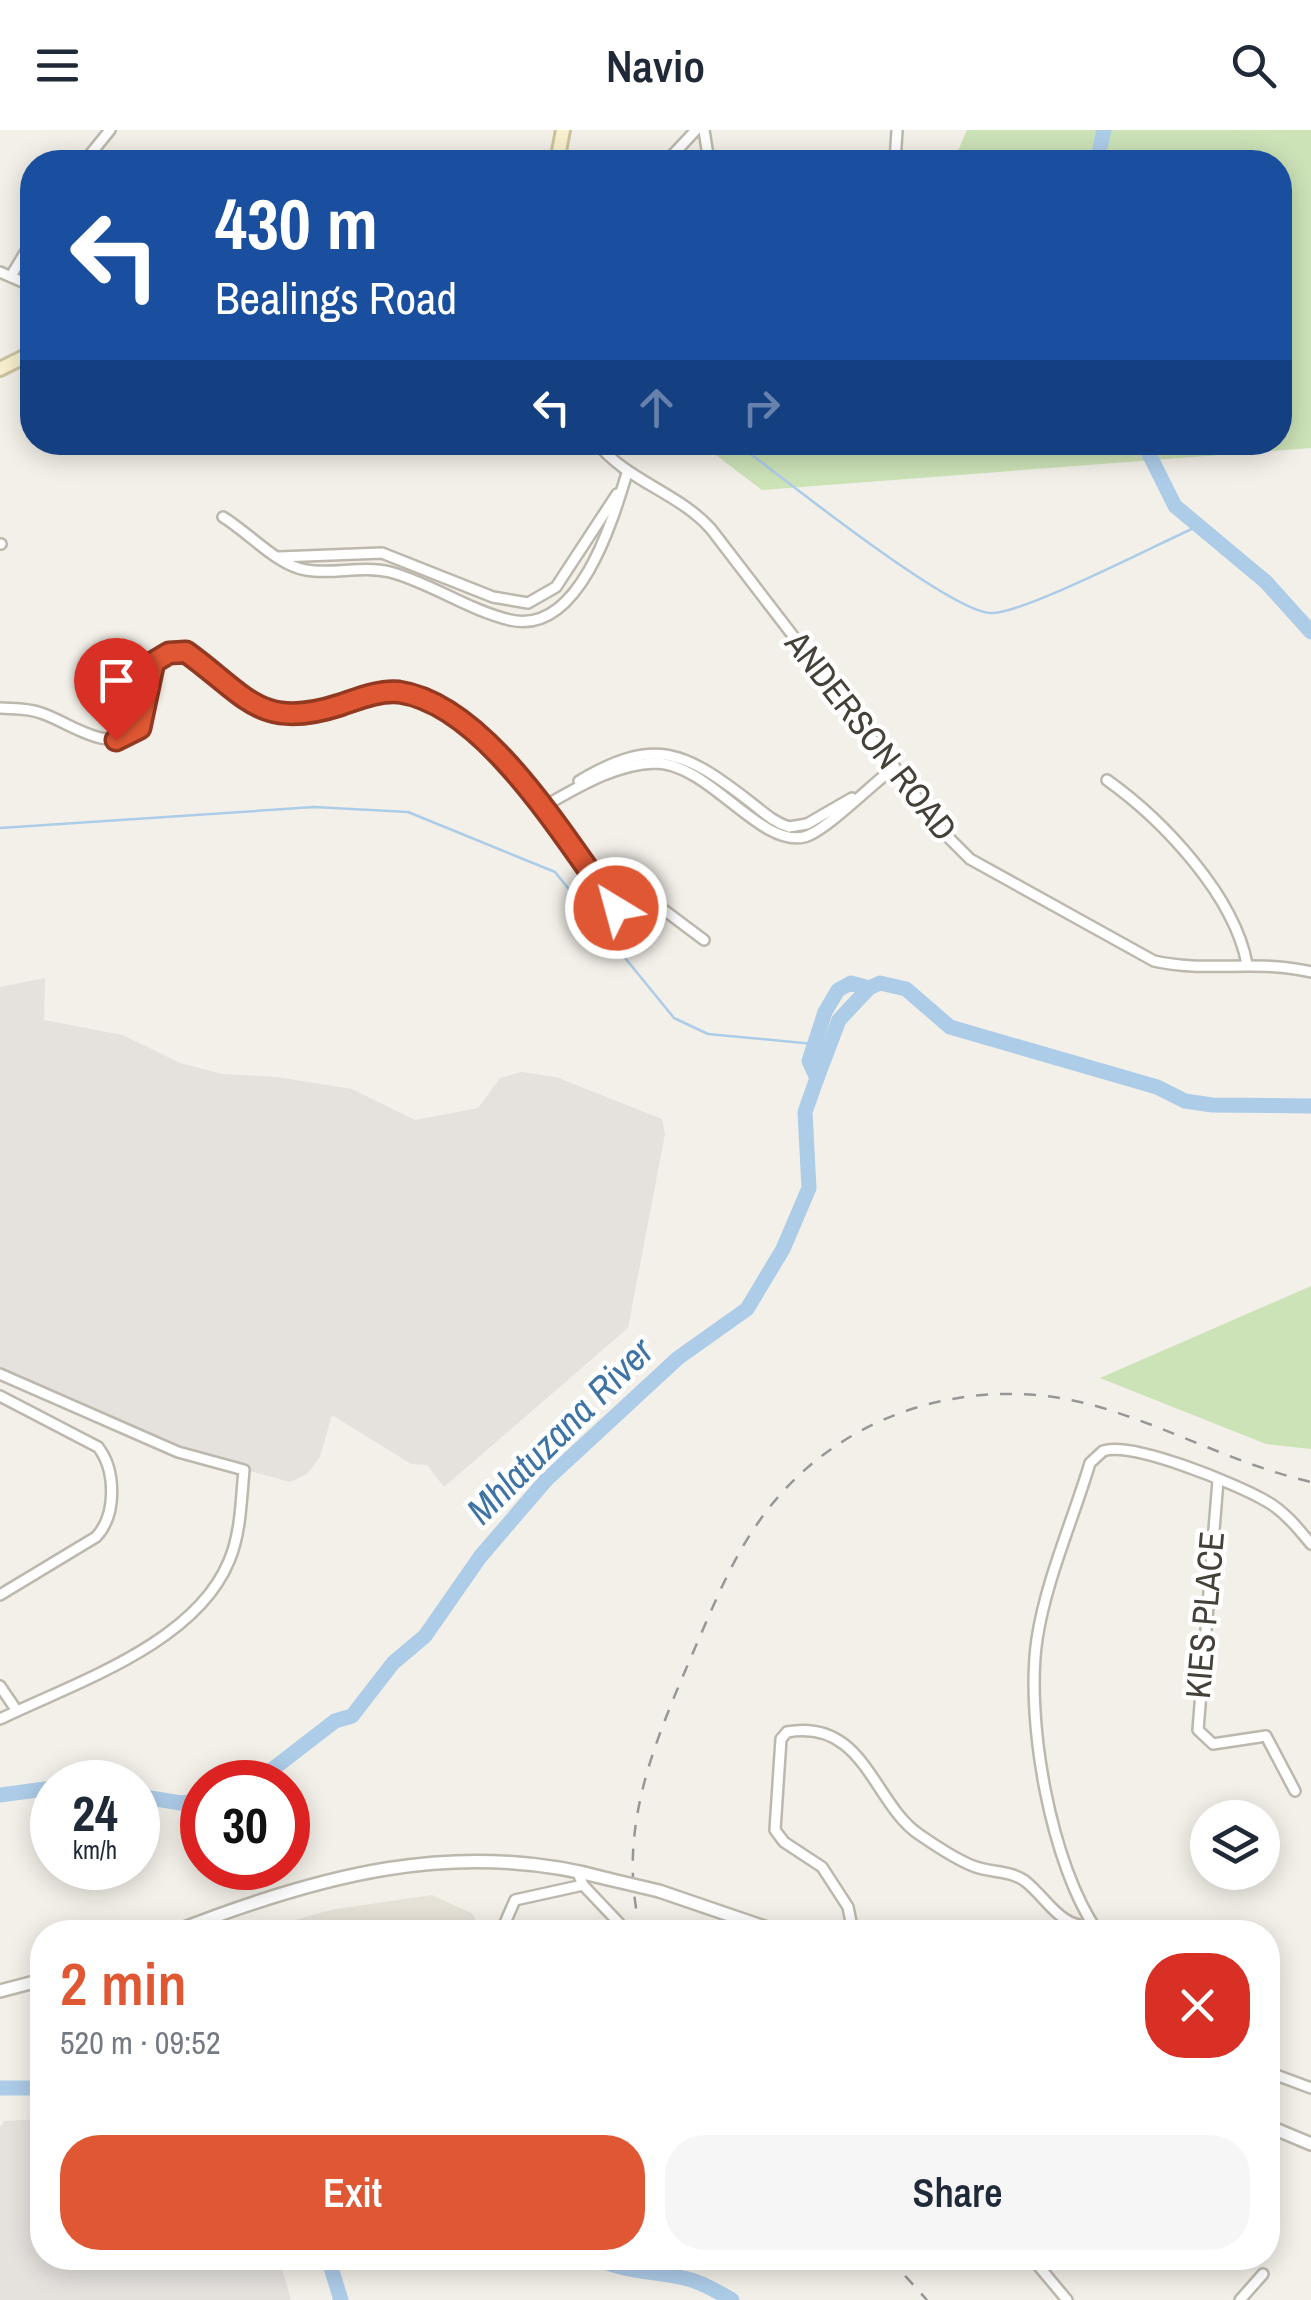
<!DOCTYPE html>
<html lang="en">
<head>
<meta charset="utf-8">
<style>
  body { margin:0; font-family:"Archivo Narrow",sans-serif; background:#f6f6f7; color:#1f2937; height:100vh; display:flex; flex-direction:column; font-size:38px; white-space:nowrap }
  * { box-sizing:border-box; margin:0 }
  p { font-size:32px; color:#747a83 }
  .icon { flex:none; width:55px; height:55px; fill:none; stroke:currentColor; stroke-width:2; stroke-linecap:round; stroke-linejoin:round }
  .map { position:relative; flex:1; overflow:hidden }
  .sheet { position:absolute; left:30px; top:1790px; width:1250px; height:350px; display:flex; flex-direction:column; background:#fff; border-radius:40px; box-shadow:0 5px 25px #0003 }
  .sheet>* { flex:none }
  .hud { position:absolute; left:20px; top:20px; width:1272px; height:305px; border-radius:40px; box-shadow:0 5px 25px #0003; background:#1a4fa0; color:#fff; overflow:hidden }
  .fabs { position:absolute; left:1190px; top:1670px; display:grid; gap:20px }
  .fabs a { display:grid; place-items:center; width:90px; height:90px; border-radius:50%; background:#fff; box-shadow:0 5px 25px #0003; font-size:50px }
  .speed { position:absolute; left:30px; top:1630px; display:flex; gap:20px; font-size:50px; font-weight:700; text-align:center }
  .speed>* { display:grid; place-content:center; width:130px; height:130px; border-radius:50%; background:#fff; box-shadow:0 5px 25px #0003; line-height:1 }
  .speed small { font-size:25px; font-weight:400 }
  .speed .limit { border:15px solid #d22; background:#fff; color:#111 }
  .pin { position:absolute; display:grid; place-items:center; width:85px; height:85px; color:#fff; margin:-102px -42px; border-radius:50% 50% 50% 0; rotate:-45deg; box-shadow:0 0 10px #0007 }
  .pin .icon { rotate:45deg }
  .me { position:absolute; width:110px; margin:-55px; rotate:323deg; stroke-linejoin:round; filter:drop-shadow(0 0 8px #0008) }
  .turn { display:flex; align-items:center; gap:35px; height:210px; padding:0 30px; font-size:45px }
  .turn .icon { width:130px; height:130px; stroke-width:2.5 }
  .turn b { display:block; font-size:70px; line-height:85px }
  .lanes { display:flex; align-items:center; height:95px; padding:0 30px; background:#0003; justify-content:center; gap:50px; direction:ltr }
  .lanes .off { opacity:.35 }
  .round { display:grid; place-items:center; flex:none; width:105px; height:105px; border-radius:40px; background:#f6f6f7 }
  .summary { display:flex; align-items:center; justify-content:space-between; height:170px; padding:0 30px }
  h1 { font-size:60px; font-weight:600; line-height:75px; color:#e05733 }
  .primary-button { display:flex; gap:20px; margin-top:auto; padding:20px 30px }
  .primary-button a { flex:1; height:115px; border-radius:40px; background:#e05733; color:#fff; font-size:40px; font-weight:600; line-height:115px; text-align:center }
  .primary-button a+a { background:#f6f6f7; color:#1f2937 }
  header { display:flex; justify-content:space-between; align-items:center; height:130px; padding:0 30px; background:#fff; font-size:45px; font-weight:600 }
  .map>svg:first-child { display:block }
  .residential { fill:#e6e2d8 }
  .industrial { fill:#e5e2de }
  .green { fill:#cce2b7 }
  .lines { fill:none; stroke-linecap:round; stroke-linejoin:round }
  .stream { stroke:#adcce8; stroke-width:2.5 }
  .river { stroke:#adcce8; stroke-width:15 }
  .minor-casing { stroke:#bdb8ad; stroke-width:14 }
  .tertiary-casing { stroke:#bdb8ad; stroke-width:16 }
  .secondary-casing { stroke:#cdc49e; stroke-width:18 }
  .minor { stroke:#fff; stroke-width:9 }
  .tertiary { stroke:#fff; stroke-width:11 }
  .secondary { stroke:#f8f0ce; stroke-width:12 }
  .rail { stroke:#979797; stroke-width:2.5; stroke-dasharray:12 12; stroke-linecap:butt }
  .tertiary-bridge-casing { stroke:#bdb8ad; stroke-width:16; stroke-linecap:butt }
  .tertiary-bridge { stroke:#fff; stroke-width:11 }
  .route-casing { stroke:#923921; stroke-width:25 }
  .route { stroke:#e05733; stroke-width:18 }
  .labels { text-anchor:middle; stroke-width:9; stroke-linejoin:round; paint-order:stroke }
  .street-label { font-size:35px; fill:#454139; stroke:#fff }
  .water-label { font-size:38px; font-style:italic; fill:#3e73a4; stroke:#fff }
</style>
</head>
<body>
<header><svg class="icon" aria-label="menu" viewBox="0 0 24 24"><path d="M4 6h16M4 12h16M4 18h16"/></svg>Navio<svg class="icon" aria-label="search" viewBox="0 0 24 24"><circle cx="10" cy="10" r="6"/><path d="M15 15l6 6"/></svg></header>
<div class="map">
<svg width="1311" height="2170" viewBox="0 0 1311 2170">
  <rect width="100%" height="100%" fill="#f3f0e9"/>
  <!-- residential -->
  <path class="residential" d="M 432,1765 L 473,1784 L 481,1802 L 253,1802 L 330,1780 Z"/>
  <!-- industrial -->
  <g class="industrial">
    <path d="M 45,848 L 44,890 L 123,905 L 180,933 L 222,944 L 277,947 L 352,959 L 415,990 L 478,978 L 500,948 L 521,942 L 556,947 L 662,989 L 665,1004 L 628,1198 L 444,1357 L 427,1335 L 411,1334 L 332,1285 L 320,1327 L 307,1344 L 290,1352 L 195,1326 L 0,1241 L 0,857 Z"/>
    <path d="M 42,1989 L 42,2128 L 279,2128 L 291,2170 L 0,2170 L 0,1997 L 4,1991 Z"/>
  </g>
  <!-- green -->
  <g class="green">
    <path d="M 967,0 L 1311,0 L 1311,318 L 762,360 L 700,313 L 1280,312 L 1280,32 L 953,32 Z"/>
    <path d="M 1311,1156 L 1311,1319 L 1266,1314 L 1100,1248 Z"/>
  </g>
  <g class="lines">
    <!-- stream -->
    <g class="stream">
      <path d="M 735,312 C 779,345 947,480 990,483 C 1019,486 1160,413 1196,397"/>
      <path d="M 0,698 L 314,677 L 408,682 L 555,742 L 674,888 L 708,904 L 814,914"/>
    </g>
    <!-- river -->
    <g class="river">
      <path d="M 1097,32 L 1104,0"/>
      <path d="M 1143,312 L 1175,376 L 1266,452 L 1311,502"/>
      <path d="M 817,948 L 839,890 L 869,858"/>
      <path d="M 256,1652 L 335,1591 L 352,1586 L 393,1533 L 425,1506 L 480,1427 L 546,1350 L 678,1228 L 747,1179 L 783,1119 L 809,1058 L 805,982 L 817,948 L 809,931 L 825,882 L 838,860 L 851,853 L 869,858 L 880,853 L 906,859 L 950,897 L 1157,957 L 1185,971 L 1212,975 L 1311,976"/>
      <path d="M 0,1665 L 52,1658"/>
      <path d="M 138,1666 L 181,1673 L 202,1670"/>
      <path d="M 0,1958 L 31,1958 L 42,1953"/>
      <path d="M 328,2128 L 341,2170"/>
      <path d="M 596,2128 C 626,2143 656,2141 688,2149 C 704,2153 718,2162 732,2170"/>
    </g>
    <defs>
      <g id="minor">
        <path d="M 704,0 L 709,32"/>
        <path d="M 84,32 L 110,0"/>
        <path d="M 666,32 L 696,0"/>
        <path d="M 895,32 L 897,0"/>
        <path d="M 0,142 L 32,156"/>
        <path d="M 11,146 L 32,111"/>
        <path d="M 596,312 C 628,352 678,362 711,399 L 946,705 L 970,729 L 1154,831 C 1206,843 1259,829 1311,842"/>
        <path d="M 223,387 C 248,402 278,436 306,440 C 333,445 362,435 390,442 C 431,453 468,480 510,490 C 578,506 612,393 627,343"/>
        <path d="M 0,414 L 1,414"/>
        <path d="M 279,427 L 382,423 L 493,467 L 528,473 L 556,457 L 617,364"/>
        <path d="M 0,578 C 14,579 28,578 41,583 C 72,593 109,627 140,597 L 154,532 L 169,523 L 186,522 C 246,565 261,600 340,575 C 358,569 379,560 399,563 C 486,575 567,712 616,778 L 630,785 L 664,780 L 704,810"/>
        <path d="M 1107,650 C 1163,690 1234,765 1247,834"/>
        <path d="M 579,651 C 655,606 684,621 749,671 C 762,681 773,692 789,697 L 807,694 L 852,668"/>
        <path d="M 541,678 C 575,659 614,634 655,633 C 709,633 759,717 804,707 C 825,702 874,652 895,637"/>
        <path d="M 0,1244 L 178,1322 L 244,1340 C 241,1370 241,1403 229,1431 C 195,1514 74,1553 0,1589"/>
        <path d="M 0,1266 L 98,1317 C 116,1340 117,1385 96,1407 L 0,1465"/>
        <path d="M 1218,1350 L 1198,1600 L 1213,1614 L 1266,1606 L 1295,1661"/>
        <path d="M 0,1556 L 17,1581"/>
        <path d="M 583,1755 L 619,1793 L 619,1802"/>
        <path d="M 501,1802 L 515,1770 L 583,1755 L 577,1741"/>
        <path d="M 853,1802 L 848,1777 L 822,1737 L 784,1712 L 775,1700 L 781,1609 L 787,1602 C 865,1588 873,1674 920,1705 C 936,1716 955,1729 973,1736 C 990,1743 1010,1740 1025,1751 C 1048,1769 1060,1799 1093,1796"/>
        <path d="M 1098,1802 C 1051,1736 1025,1590 1037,1509 C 1046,1450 1073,1390 1090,1333 L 1103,1321 C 1132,1311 1237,1354 1266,1371 C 1284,1381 1298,1398 1311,1414"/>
        <path d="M 1268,1942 L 1311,1958"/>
        <path d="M 1032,2128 L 1067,2170"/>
        <path d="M 1240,2170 L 1263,2144"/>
      </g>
      <g id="tertiary">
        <path d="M 659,1761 L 779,1802"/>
        <path d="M 174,1802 C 316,1746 457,1707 608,1749"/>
        <path d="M 0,1861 L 42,1850"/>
        <path d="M 1268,1996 L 1311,2014"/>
      </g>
      <g id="secondary">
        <path d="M 557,32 L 563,0"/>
        <path d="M 0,239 L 32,223"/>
      </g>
    </defs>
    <!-- minor casing -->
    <use href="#minor" class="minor-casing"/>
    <!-- tertiary casing -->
    <use href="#tertiary" class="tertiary-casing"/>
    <!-- secondary casing -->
    <use href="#secondary" class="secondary-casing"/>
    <!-- minor -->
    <use href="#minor" class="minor"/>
    <!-- tertiary -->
    <use href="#tertiary" class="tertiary"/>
    <!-- secondary -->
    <use href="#secondary" class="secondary"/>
    <!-- rail -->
    <g class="rail">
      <path d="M 641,1802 C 615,1700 655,1611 695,1518 C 714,1474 732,1429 760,1390 C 836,1283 971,1241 1096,1276 C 1169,1297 1237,1335 1311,1352"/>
      <path d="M 889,2128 L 927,2170"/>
    </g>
    <defs>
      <path id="tertiary-bridge" d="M 608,1749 L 659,1761"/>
    </defs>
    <!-- tertiary-bridge casing -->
    <use href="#tertiary-bridge" class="tertiary-bridge-casing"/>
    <!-- tertiary-bridge -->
    <use href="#tertiary-bridge" class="tertiary-bridge"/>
  </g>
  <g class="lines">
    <defs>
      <path id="route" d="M 116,610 L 140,598 L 154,532 L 169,523 L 186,522 C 247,566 260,601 340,575 C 358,569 379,560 399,562 C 487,575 566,712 616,778"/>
    </defs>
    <!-- route casing -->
    <use href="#route" class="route-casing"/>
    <!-- route -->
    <use href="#route" class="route"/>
  </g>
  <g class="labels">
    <!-- street labels -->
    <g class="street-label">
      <text transform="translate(871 606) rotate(52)" y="12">ANDERSON ROAD</text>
      <text transform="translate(1205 1485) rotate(-85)" y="12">KIES PLACE</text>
    </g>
    <!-- water labels -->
    <g class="water-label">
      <text transform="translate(560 1301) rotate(-45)" y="13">Mhlatuzana River</text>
    </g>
  </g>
</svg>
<div class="fabs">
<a><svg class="icon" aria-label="layers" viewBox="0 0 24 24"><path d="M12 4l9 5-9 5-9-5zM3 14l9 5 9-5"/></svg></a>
</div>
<div class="speed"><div>24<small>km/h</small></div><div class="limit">30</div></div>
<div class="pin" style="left:116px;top:610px;background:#d93025"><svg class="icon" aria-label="arrive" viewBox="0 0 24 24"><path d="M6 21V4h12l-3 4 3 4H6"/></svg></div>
<svg class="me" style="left:616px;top:778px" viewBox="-20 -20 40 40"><circle r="17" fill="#e05733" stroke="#fff" stroke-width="3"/><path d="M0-11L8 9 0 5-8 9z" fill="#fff"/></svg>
<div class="hud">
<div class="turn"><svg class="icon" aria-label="left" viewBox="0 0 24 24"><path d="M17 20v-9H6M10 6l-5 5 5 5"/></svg><div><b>430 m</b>Bealings Road</div></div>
<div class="lanes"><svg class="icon" aria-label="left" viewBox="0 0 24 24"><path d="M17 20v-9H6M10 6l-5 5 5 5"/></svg><svg class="icon off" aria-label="ahead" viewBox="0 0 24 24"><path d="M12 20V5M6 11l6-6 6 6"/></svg><svg class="icon off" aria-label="right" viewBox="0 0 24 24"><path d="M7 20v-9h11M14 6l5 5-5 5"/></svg></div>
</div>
<section class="sheet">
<div class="summary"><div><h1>2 min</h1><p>520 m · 09:52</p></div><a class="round" style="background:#d93025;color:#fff"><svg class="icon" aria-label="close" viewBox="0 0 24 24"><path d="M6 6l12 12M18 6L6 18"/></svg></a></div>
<div class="primary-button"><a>Exit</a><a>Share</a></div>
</section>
</div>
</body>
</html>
